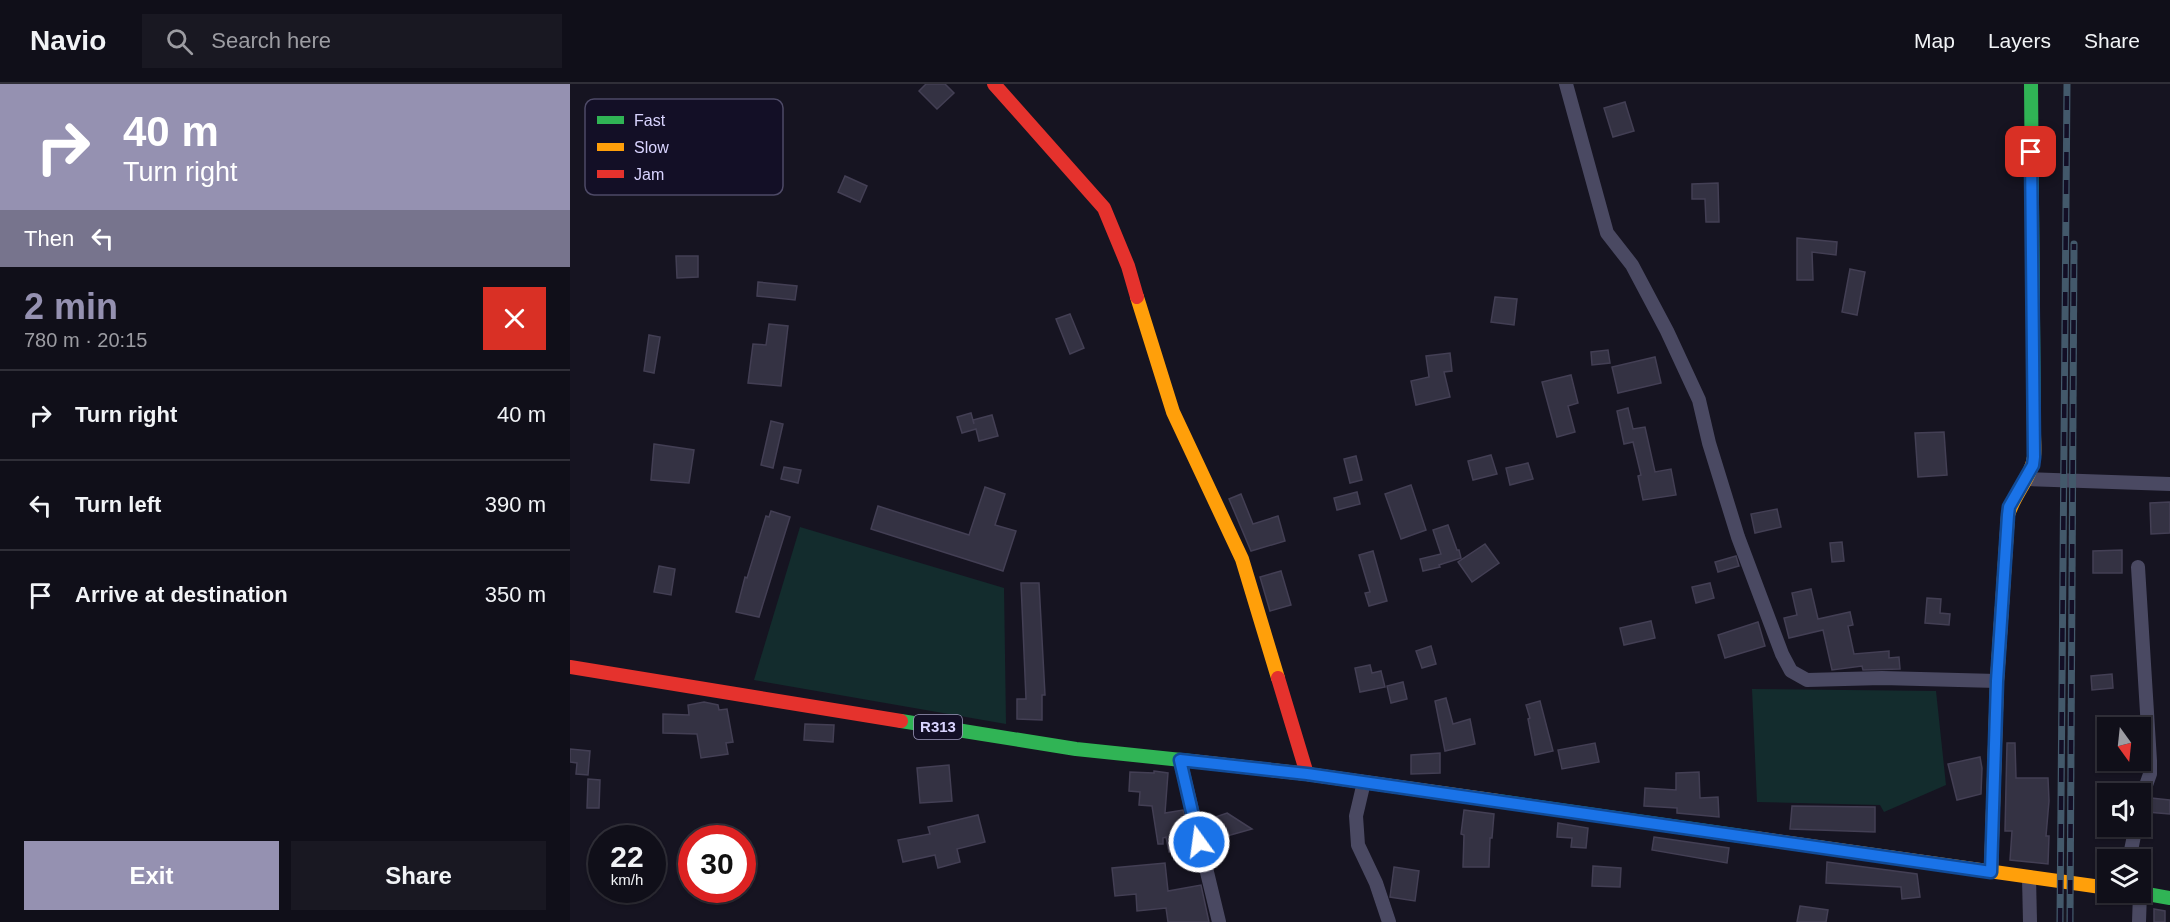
<!DOCTYPE html>
<html lang="en">
<head>
<meta charset="utf-8">
<style>
  body { margin:0; font-family:Arial,sans-serif; background:#191822; color:#f1f3f6; height:100vh; display:flex; flex-direction:column; font-size:22px; white-space:nowrap }
  * { box-sizing:border-box; margin:0 }
  p { font-size:20px; color:#9c9ca2 }
  .icon { flex:none; width:33px; height:33px; fill:none; stroke:currentColor; stroke-width:2; stroke-linecap:round; stroke-linejoin:round }
  .map { position:relative; flex:1; overflow:hidden }
  .panel { display:flex; flex-direction:column; background:#100f19; width:570px }
  .panel>* { flex:none }
  .hud { background:#9591b1; color:#fff; overflow:hidden }
  .needle { width:39px; rotate:165deg }
  .controls { position:absolute; left:1527px; top:633px; display:grid; gap:12px }
  .controls a { display:grid; place-items:center; width:54px; height:54px; border-radius:0px; background:#100f19; box-shadow:0 2px 4px #0004,0 0 0 2px #302f38; font-size:30px }
  .speed { position:absolute; left:18px; top:741px; display:flex; gap:12px; font-size:30px; font-weight:700; text-align:center }
  .speed>* { display:grid; place-content:center; width:78px; height:78px; border-radius:50%; background:#100f19; box-shadow:0 2px 4px #0004,0 0 0 2px #302f38; line-height:1 }
  .speed small { font-size:15px; font-weight:400 }
  .speed .limit { border:9px solid #d22; background:#fff; color:#111 }
  .pin { position:absolute; display:grid; place-items:center; width:51px; height:51px; color:#fff; margin:-26px; border-radius:12px; box-shadow:0 3px 9px #0006 }
  .me { position:absolute; width:66px; margin:-33px; rotate:346deg; stroke-linejoin:round; filter:drop-shadow(0 0 4px #0008) }
  .turn { display:flex; align-items:center; gap:21px; height:126px; padding:0 24px; font-size:27px }
  .turn .icon { width:78px; height:78px; stroke-width:2.5 }
  .turn b { display:block; font-size:42px; line-height:51px }
  .then { display:flex; align-items:center; height:57px; padding:0 24px; background:#0003; gap:12px; font-size:22px }
  .round { display:grid; place-items:center; flex:none; width:63px; height:63px; border-radius:0px; background:#191822 }
  .head { display:flex; align-items:center; justify-content:space-between; height:102px; padding:0 24px }
  h1 { font-size:36px; font-weight:700; line-height:45px; color:#9591b1 }
  .cta { display:flex; gap:12px; margin-top:auto; padding:12px 24px }
  .cta a { flex:1; height:69px; border-radius:0px; background:#9591b1; color:#fff; font-size:24px; font-weight:700; line-height:69px; text-align:center }
  .cta a+a { background:#191822; color:#f1f3f6 }
  ul { padding:0; list-style:none }
  li { display:flex; align-items:center; gap:18px; height:90px; padding:0 24px; border-top:2px solid #302f38 }
  li div { flex:1 }
  li b { display:block; font-size:22px }
  li em { font-style:normal }
  header { display:flex; align-items:center; gap:36px; box-sizing:border-box; height:84px; padding:0 30px; background:#100f19; border-bottom:2px solid #302f38 }
  header strong { font-size:28px }
  nav { display:flex; gap:33px; margin-inline-start:auto; font-size:21px }
  .search { width:420px; height:54px; background:#191822; display:flex; align-items:center; gap:15px; box-sizing:border-box; padding:0 21px; border-radius:0px; color:#9c9ca2; font-size:22px }
  main { display:flex; flex:1; min-height:0 }
  .map>svg:first-child { display:block }
  .green { fill:#132c2d }
  .building { fill:#343243; stroke:#433f54; stroke-width:1.5 }
  .lines { fill:none; stroke-linecap:round; stroke-linejoin:round }
  .street { stroke:#4a4962; stroke-width:14 }
  .fast { stroke:#30b455; stroke-width:14 }
  .slow { stroke:#ff9f0a; stroke-width:14 }
  .jam { stroke:#e5322d; stroke-width:14 }
  .rail-casing { stroke:#43596b; stroke-width:7 }
  .rail { stroke:#130f26; stroke-width:4.5; stroke-dasharray:14; stroke-linecap:butt }
  .route-casing { stroke:#114b97; stroke-width:15 }
  .route { stroke:#1a73e8; stroke-width:10 }
  .labels { text-anchor:middle; stroke-width:6; stroke-linejoin:round; paint-order:stroke }
  .shield { fill:#130f26; stroke:#9e99be; stroke-width:1.5 }
  .shield-label { font-size:15px; font-weight:bold; fill:#d9d4ff }
  .key { fill:#130f26; stroke:#4e4a67; stroke-width:1.5 }
  .key-label { font-size:16px; fill:#d9d4ff }
</style>
</head>
<body>
<header>
<strong>Navio</strong>
<div class="search"><svg class="icon" aria-label="search" viewBox="0 0 24 24"><circle cx="10" cy="10" r="6"/><path d="M15 15l6 6"/></svg>Search here</div>
<nav><a>Map</a><a>Layers</a><a>Share</a></nav>
</header>
<main>
<section class="panel">
<div class="hud">
<div class="turn"><svg class="icon" aria-label="right" viewBox="0 0 24 24"><path d="M7 20v-9h11M14 6l5 5-5 5"/></svg><div><b>40 m</b>Turn right</div></div>
<div class="then">Then<svg class="icon" aria-label="left" viewBox="0 0 24 24"><path d="M17 20v-9H6M10 6l-5 5 5 5"/></svg></div>
</div>
<div class="head"><div><h1>2 min</h1><p>780 m · 20:15</p></div><a class="round" style="background:#d93025;color:#fff"><svg class="icon" aria-label="close" viewBox="0 0 24 24"><path d="M6 6l12 12M18 6L6 18"/></svg></a></div>
<ul>
<li><svg class="icon" aria-label="right" viewBox="0 0 24 24"><path d="M7 20v-9h11M14 6l5 5-5 5"/></svg><div><b>Turn right</b></div><em>40 m</em></li>
<li><svg class="icon" aria-label="left" viewBox="0 0 24 24"><path d="M17 20v-9H6M10 6l-5 5 5 5"/></svg><div><b>Turn left</b></div><em>390 m</em></li>
<li><svg class="icon" aria-label="arrive" viewBox="0 0 24 24"><path d="M6 21V4h12l-3 4 3 4H6"/></svg><div><b>Arrive at destination</b></div><em>350 m</em></li>
</ul>
<div class="cta"><a>Exit</a><a>Share</a></div>
</section>
<div class="map">
<svg width="1600" height="838" viewBox="0 0 1600 838">
  <rect width="100%" height="100%" fill="#161421"/>
  <!-- green -->
  <g class="green">
    <path d="M 230,443 L 434,504 L 436,640 L 184,596 Z"/>
    <path d="M 1182,605 L 1366,607 L 1376,701 L 1314,728 L 1310,721 L 1187,718 Z"/>
  </g>
  <!-- building -->
  <g class="building">
    <path d="M 356,0 L 375,0 L 384,9 L 367,25 L 349,7 Z"/>
    <path d="M 1055,18 L 1064,47 L 1043,53 L 1034,24 Z"/>
    <path d="M 275,92 L 297,102 L 290,118 L 268,108 Z"/>
    <path d="M 1148,99 L 1149,138 L 1136,138 L 1135,115 L 1122,115 L 1122,100 Z"/>
    <path d="M 1227,154 L 1267,158 L 1266,171 L 1242,168 L 1243,196 L 1227,196 Z"/>
    <path d="M 106,172 L 128,172 L 128,193 L 107,194 Z"/>
    <path d="M 1280,185 L 1295,188 L 1287,231 L 1272,228 Z"/>
    <path d="M 188,198 L 227,202 L 225,216 L 187,212 Z"/>
    <path d="M 925,213 L 947,215 L 944,241 L 921,238 Z"/>
    <path d="M 500,230 L 514,264 L 500,270 L 486,235 Z"/>
    <path d="M 199,240 L 218,242 L 211,302 L 178,299 L 183,260 L 196,261 Z"/>
    <path d="M 79,251 L 90,253 L 84,289 L 74,287 Z"/>
    <path d="M 1038,266 L 1040,279 L 1022,281 L 1021,268 Z"/>
    <path d="M 880,269 L 882,287 L 874,288 L 880,313 L 846,321 L 841,297 L 859,293 L 856,272 Z"/>
    <path d="M 1085,273 L 1091,299 L 1048,309 L 1042,283 Z"/>
    <path d="M 1001,291 L 1008,319 L 998,322 L 1005,348 L 987,353 L 972,298 Z"/>
    <path d="M 1058,324 L 1063,345 L 1075,343 L 1085,388 L 1101,385 L 1106,411 L 1073,416 L 1068,392 L 1071,391 L 1063,358 L 1054,360 L 1047,327 Z"/>
    <path d="M 401,329 L 404,340 L 403,336 L 422,331 L 428,352 L 409,357 L 406,345 L 392,349 L 387,333 Z"/>
    <path d="M 201,337 L 213,340 L 203,384 L 191,381 Z"/>
    <path d="M 1374,348 L 1377,391 L 1348,393 L 1345,349 Z"/>
    <path d="M 84,360 L 124,366 L 119,399 L 81,396 Z"/>
    <path d="M 921,371 L 927,390 L 903,396 L 898,377 Z"/>
    <path d="M 786,372 L 792,396 L 780,399 L 774,375 Z"/>
    <path d="M 958,379 L 963,395 L 940,401 L 936,384 Z"/>
    <path d="M 214,383 L 231,386 L 228,399 L 211,395 Z"/>
    <path d="M 841,401 L 856,446 L 831,455 L 815,410 Z"/>
    <path d="M 415,403 L 435,410 L 425,441 L 446,447 L 433,487 L 301,445 L 308,422 L 399,451 Z"/>
    <path d="M 787,408 L 790,420 L 767,426 L 764,414 Z"/>
    <path d="M 671,410 L 683,440 L 708,432 L 715,457 L 681,467 L 659,415 Z"/>
    <path d="M 1600,418 L 1600,449 L 1581,450 L 1580,419 Z"/>
    <path d="M 1207,425 L 1211,443 L 1185,449 L 1181,430 Z"/>
    <path d="M 201,427 L 220,433 L 189,533 L 166,528 L 175,493 L 177,494 L 196,432 L 199,433 Z"/>
    <path d="M 878,441 L 887,466 L 889,466 L 891,474 L 869,481 L 870,483 L 853,487 L 850,475 L 871,470 L 863,446 Z"/>
    <path d="M 1272,458 L 1274,477 L 1262,478 L 1260,459 Z"/>
    <path d="M 915,460 L 929,479 L 902,498 L 888,478 Z"/>
    <path d="M 1552,466 L 1552,489 L 1523,489 L 1523,467 Z"/>
    <path d="M 803,467 L 817,517 L 799,522 L 795,509 L 800,508 L 789,471 Z"/>
    <path d="M 1166,472 L 1169,482 L 1148,488 L 1145,478 Z"/>
    <path d="M 89,482 L 105,485 L 101,511 L 84,508 Z"/>
    <path d="M 711,487 L 721,521 L 700,527 L 690,493 Z"/>
    <path d="M 451,499 L 469,499 L 475,611 L 472,611 L 472,636 L 447,635 L 447,615 L 456,615 Z"/>
    <path d="M 1140,499 L 1144,514 L 1126,519 L 1122,503 Z"/>
    <path d="M 1241,505 L 1248,535 L 1280,528 L 1283,541 L 1278,542 L 1284,570 L 1319,567 L 1319,574 L 1329,573 L 1330,585 L 1293,586 L 1292,582 L 1262,586 L 1253,546 L 1219,554 L 1214,534 L 1227,531 L 1222,509 Z"/>
    <path d="M 1357,514 L 1371,515 L 1370,529 L 1380,530 L 1379,541 L 1355,539 Z"/>
    <path d="M 1081,537 L 1085,554 L 1054,561 L 1050,544 Z"/>
    <path d="M 1188,538 L 1195,562 L 1155,574 L 1148,551 Z"/>
    <path d="M 861,562 L 866,580 L 852,584 L 846,567 Z"/>
    <path d="M 800,581 L 802,589 L 811,587 L 815,603 L 790,608 L 785,584 Z"/>
    <path d="M 1542,590 L 1543,604 L 1522,606 L 1521,592 Z"/>
    <path d="M 833,598 L 837,615 L 821,619 L 817,602 Z"/>
    <path d="M 876,614 L 883,640 L 900,635 L 905,660 L 875,667 L 865,617 Z"/>
    <path d="M 970,617 L 983,667 L 965,671 L 958,635 L 960,634 L 956,621 Z"/>
    <path d="M 134,618 L 148,621 L 149,626 L 157,625 L 163,658 L 156,659 L 158,670 L 131,674 L 127,650 L 93,649 L 93,630 L 119,631 L 118,621 Z"/>
    <path d="M 235,640 L 264,641 L 263,658 L 234,656 Z"/>
    <path d="M 1025,659 L 1029,678 L 992,685 L 988,666 Z"/>
    <path d="M 1437,659 L 1445,659 L 1446,694 L 1478,694 L 1479,717 L 1476,752 L 1479,752 L 1478,780 L 1440,776 L 1442,747 L 1435,747 Z"/>
    <path d="M 0,665 L 20,667 L 18,691 L 6,690 L 7,679 L 0,678 Z"/>
    <path d="M 870,669 L 870,689 L 841,690 L 841,671 Z"/>
    <path d="M 1410,673 L 1412,684 L 1411,710 L 1387,716 L 1378,680 Z"/>
    <path d="M 379,681 L 382,717 L 350,719 L 347,684 Z"/>
    <path d="M 584,687 L 598,689 L 595,729 L 613,726 L 622,762 L 620,765 L 599,768 L 596,753 L 593,754 L 593,760 L 588,760 L 582,722 L 569,721 L 570,708 L 559,707 L 560,688 L 584,689 Z"/>
    <path d="M 1129,688 L 1130,714 L 1148,713 L 1149,733 L 1107,729 L 1107,724 L 1074,722 L 1075,704 L 1106,706 L 1106,689 Z"/>
    <path d="M 18,695 L 30,696 L 29,724 L 17,724 Z"/>
    <path d="M 1581,714 L 1600,716 L 1600,730 L 1577,728 Z"/>
    <path d="M 1222,722 L 1305,723 L 1305,748 L 1220,745 Z"/>
    <path d="M 894,726 L 924,730 L 922,754 L 920,754 L 919,783 L 893,783 L 894,751 L 891,750 Z"/>
    <path d="M 657,729 L 682,745 L 639,757 L 634,737 Z"/>
    <path d="M 408,731 L 415,758 L 387,765 L 390,778 L 368,784 L 365,771 L 333,778 L 328,756 L 360,750 L 358,743 Z"/>
    <path d="M 988,739 L 1018,744 L 1016,764 L 1001,763 L 1002,754 L 987,753 Z"/>
    <path d="M 1084,753 L 1159,764 L 1157,779 L 1082,766 Z"/>
    <path d="M 1257,778 L 1347,790 L 1350,813 L 1332,815 L 1331,803 L 1256,799 Z"/>
    <path d="M 595,779 L 598,807 L 631,801 L 639,838 L 598,838 L 596,824 L 567,827 L 566,810 L 545,812 L 542,784 Z"/>
    <path d="M 1023,782 L 1051,784 L 1050,803 L 1022,802 Z"/>
    <path d="M 824,783 L 849,787 L 845,817 L 820,813 Z"/>
    <path d="M 1230,822 L 1258,826 L 1256,838 L 1227,838 Z"/>
    <path d="M 1584,825 L 1595,827 L 1595,838 L 1584,838 Z"/>
  </g>
  <g class="lines">
    <!-- street -->
    <g class="street">
      <path d="M 996,0 L 1037,149 L 1062,181 L 1097,247 L 1129,316 L 1139,359 L 1168,453 L 1212,570 L 1221,587 L 1237,596 L 1312,594 L 1427,597"/>
      <path d="M 1455,395 L 1600,400"/>
      <path d="M 1568,483 L 1580,677 L 1580,690 L 1570,718"/>
      <path d="M 610,676 L 649,838"/>
      <path d="M 794,698 L 786,732 L 788,761 L 806,799 L 819,838"/>
      <path d="M 1559,776 L 1566,742"/>
      <path d="M 1459,793 L 1460,838"/>
      <path d="M 1569,838 L 1570,809"/>
    </g>
    <!-- fast -->
    <g class="fast">
      <path d="M 1461,0 L 1464,349"/>
      <path d="M 331,637 L 506,665 L 621,677"/>
      <path d="M 928,717 L 1185,754"/>
      <path d="M 1566,808 L 1600,814"/>
    </g>
    <!-- slow -->
    <g class="slow">
      <path d="M 567,213 L 603,328 L 672,475 L 708,594"/>
      <path d="M 621,677 L 737,690 L 928,717"/>
      <path d="M 1185,754 L 1538,804"/>
      <path d="M 1421,788 L 1427,597 L 1438,431 C 1444,411 1461,394 1464,373 C 1465,366 1464,357 1464,349"/>
    </g>
    <!-- jam -->
    <g class="jam">
      <path d="M 424,0 L 534,124 L 558,182 L 567,213"/>
      <path d="M 0,583 L 331,637"/>
      <path d="M 708,594 L 737,690"/>
    </g>
    <defs>
      <g id="rail">
        <path d="M 1490,838 L 1497,0"/>
        <path d="M 1500,838 L 1504,160"/>
      </g>
    </defs>
    <!-- rail casing -->
    <use href="#rail" class="rail-casing"/>
    <!-- rail -->
    <use href="#rail" class="rail"/>
  </g>
  <g class="lines">
    <defs>
      <path id="route" d="M 629,758 L 610,676 L 737,690 L 1421,788 L 1427,597 L 1438,431 L 1439,423 L 1463,381 L 1464,373 L 1461,68"/>
    </defs>
    <!-- route casing -->
    <use href="#route" class="route-casing"/>
    <!-- route -->
    <use href="#route" class="route"/>
  </g>
  <g class="labels">
    <!-- shield labels -->
    <rect class="shield" x="344" y="631" width="48" height="24" rx="4.5"/>
    <g class="shield-label">
      <text x="368" y="648">R313</text>
    </g>
  </g>
  <!-- legend -->
  <rect x="15" y="15" width="198" height="96" rx="9" class="key"/>
  <rect x="27" y="32" width="27" height="8" fill="#30b455"/>
  <rect x="27" y="59" width="27" height="8" fill="#ff9f0a"/>
  <rect x="27" y="86" width="27" height="8" fill="#e5322d"/>
  <g class="key-label">
    <text x="64" y="42">Fast</text>
    <text x="64" y="69">Slow</text>
    <text x="64" y="96">Jam</text>
  </g>
</svg>
<div class="controls">
<a><svg class="needle" viewBox="-14 -14 28 28"><path d="M0-13l5 13h-10z" fill="#e53935"/><path d="M0 13l5-13h-10z" fill="#9c9ca2"/></svg></a>
<a><svg class="icon" aria-label="sound" viewBox="0 0 24 24"><path d="M4 9h4l5-4v14l-5-4H4zM17 9q2 3 0 6"/></svg></a>
<a><svg class="icon" aria-label="layers" viewBox="0 0 24 24"><path d="M12 4l9 5-9 5-9-5zM3 14l9 5 9-5"/></svg></a>
</div>
<div class="speed"><div>22<small>km/h</small></div><div class="limit">30</div></div>
<div class="pin" style="left:1461px;top:68px;background:#d93025"><svg class="icon" aria-label="arrive" viewBox="0 0 24 24"><path d="M6 21V4h12l-3 4 3 4H6"/></svg></div>
<svg class="me" style="left:629px;top:758px" viewBox="-20 -20 40 40"><circle r="17" fill="#1a73e8" stroke="#fff" stroke-width="3"/><path d="M0-11L8 9 0 5-8 9z" fill="#fff"/></svg>
</div>
</main>
</body>
</html>
